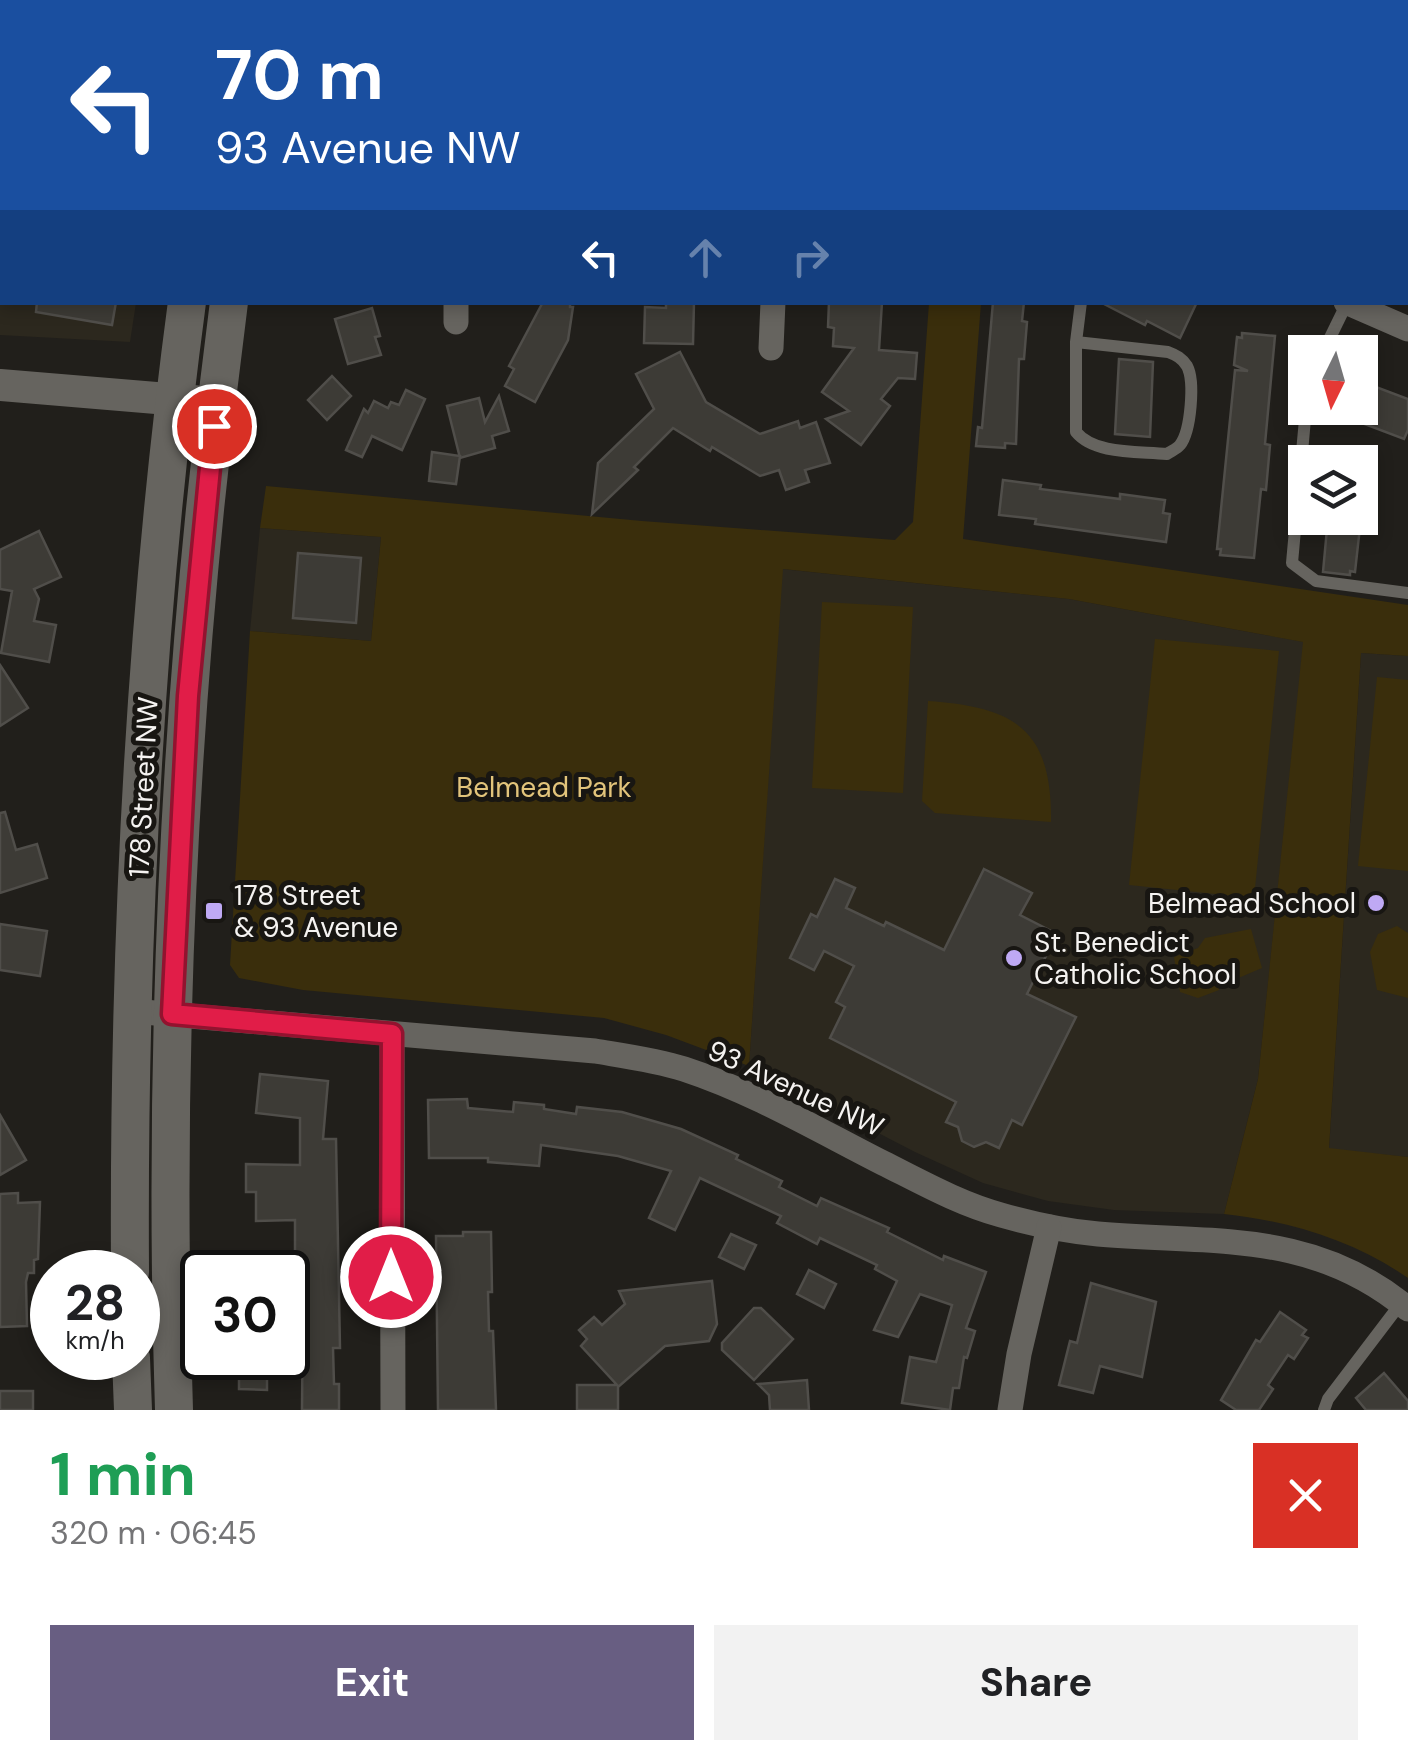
<!DOCTYPE html>
<html lang="en">
<head>
<meta charset="utf-8">
<style>
  body { margin:0; font-family:"DM Sans",sans-serif; background:#f2f2f2; color:#202124; height:100vh; display:flex; flex-direction:column; font-size:38px; white-space:nowrap }
  * { box-sizing:border-box; margin:0 }
  p { font-size:32px; color:#757577 }
  .icon { flex:none; width:55px; height:55px; fill:none; stroke:currentColor; stroke-width:2; stroke-linecap:round; stroke-linejoin:round }
  .map { position:relative; height:1410px; overflow:hidden }
  .details { display:flex; flex-direction:column; background:#fff; flex:1 }
  .details>* { flex:none }
  .top-card { position:absolute; left:0px; top:0px; width:1410px; height:305px; box-shadow:0 5px 15px #0003; background:#1a4fa0; color:#fff; overflow:hidden }
  .needle { width:65px; rotate:185deg }
  .tools { position:absolute; left:1288px; top:335px; display:grid; gap:20px }
  .tools a { display:grid; place-items:center; width:90px; height:90px; border-radius:0px; background:#fff; box-shadow:0 5px 15px #0003; font-size:50px }
  .speed { position:absolute; left:30px; top:1250px; display:flex; gap:20px; font-size:50px; font-weight:700; text-align:center }
  .speed>* { display:grid; place-content:center; width:130px; height:130px; border-radius:50%; background:#fff; box-shadow:0 5px 15px #0003; line-height:1 }
  .speed small { font-size:25px; font-weight:400 }
  .speed .limit { border:5px solid #111; border-radius:15px; background:#fff; color:#111 }
  .pin { position:absolute; display:grid; place-items:center; width:85px; height:85px; color:#fff; margin:-42px; border:5px solid #fff; border-radius:50%; box-shadow:0 2px 10px #0007 }
  .me { position:absolute; width:110px; margin:-55px; rotate:0deg; stroke-linejoin:round; filter:drop-shadow(0 0 8px #0008) }
  .turn { display:flex; align-items:center; gap:35px; height:210px; padding:0 50px; font-size:45px }
  .turn .icon { width:130px; height:130px; stroke-width:2.5 }
  .turn b { display:block; font-size:70px; line-height:85px }
  .lanes { display:flex; align-items:center; height:95px; padding:0 50px; background:#0003; justify-content:center; gap:50px; direction:ltr }
  .lanes .off { opacity:.35 }
  .round { display:grid; place-items:center; flex:none; width:105px; height:105px; border-radius:0px; background:#f2f2f2 }
  .overview { display:flex; align-items:center; justify-content:space-between; height:170px; padding:0 50px }
  h1 { font-size:60px; font-weight:700; line-height:75px; color:#1e9e55 }
  .action { display:flex; gap:20px; margin-top:auto; padding:20px 50px }
  .action a { flex:1; height:115px; border-radius:0px; background:#685e82; color:#fff; font-size:40px; font-weight:700; line-height:115px; text-align:center }
  .action a+a { background:#f2f2f2; color:#202124 }
  .map>svg:first-child { display:block }
  .built { fill:#2c281e }
  .green { fill:#3a2e0c }
  .building { fill:#3d3b36; stroke:#504e4a; stroke-width:2.5 }
  .lines { fill:none; stroke-linecap:round; stroke-linejoin:round }
  .service { stroke:#66645f; stroke-width:12 }
  .minor { stroke:#66645f; stroke-width:25 }
  .tertiary { stroke:#66645f; stroke-width:32 }
  .secondary { stroke:#66645f; stroke-width:38 }
  .route-casing { stroke:#92132f; stroke-width:25 }
  .route { stroke:#e11d48; stroke-width:18 }
  .poi-dot { fill:#bfa9f4; stroke:#181612; stroke-width:4 }
  .labels { text-anchor:middle; stroke-width:10; stroke-linejoin:round; paint-order:stroke }
  .street-label { font-size:28px; fill:#f5f3f1; stroke:#181612 }
  .park-label { font-size:28px; fill:#e2c47b; stroke:#181612 }
  .poi-label { font-size:28px; fill:#f5f3f1; stroke:#181612; text-anchor:start }
</style>
</head>
<body>
<div class="map">
<svg width="1408" height="1410" viewBox="0 0 1408 1410">
  <rect width="100%" height="100%" fill="#211f1b"/>
  <!-- built -->
  <g class="built">
    <path d="M 0,0 L 185,0 L 2,2 L 2,302 L 136,303 L 130,342 L 0,335 Z"/>
    <path d="M 260,528 L 381,537 L 371,641 L 250,631 Z"/>
    <path d="M 782,569 L 1069,599 L 1304,642 L 1258,1079 L 1224,1214 L 1114,1210 L 1048,1201 L 983,1183 L 915,1152 L 749,1066 Z"/>
    <path d="M 1361,653 L 1408,656 L 1408,1157 L 1329,1149 Z"/>
  </g>
  <!-- green -->
  <g class="green">
    <path d="M 929,303 L 981,303 L 963,539 L 1408,605 L 1408,656 L 1361,653 L 1329,1148 L 1408,1157 L 1408,1278 C 1353,1240 1290,1221 1224,1214 L 1258,1079 L 1303,642 L 1069,599 L 783,569 L 749,1066 L 666,1035 L 604,1018 L 303,990 L 239,978 L 230,965 L 250,631 L 371,641 L 381,537 L 260,528 L 266,486 L 642,521 L 895,540 L 913,522 Z"/>
    <path d="M 822,602 L 913,607 L 903,793 L 812,788 Z"/>
    <path d="M 1155,639 L 1279,651 L 1254,898 L 1129,885 Z"/>
    <path d="M 1377,677 L 1408,680 L 1408,871 L 1358,866 Z"/>
    <path d="M 928,701 C 1016,707 1052,730 1051,822 L 935,813 L 922,801 Z"/>
    <path d="M 1397,926 L 1408,933 L 1408,998 L 1377,990 L 1370,952 L 1378,934 Z"/>
    <path d="M 1251,929 L 1262,968 L 1236,979 L 1224,975 L 1219,979 L 1219,990 L 1198,998 L 1180,992 L 1174,957 L 1198,948 L 1205,938 Z"/>
  </g>
  <!-- building -->
  <g class="building">
    <path d="M 37,302 L 116,302 L 112,325 L 36,312 Z"/>
    <path d="M 543,302 L 570,302 L 570,307 L 573,307 L 568,340 L 535,402 L 505,386 L 514,369 L 509,366 Z"/>
    <path d="M 666,302 L 694,302 L 693,344 L 644,343 L 645,307 L 666,308 Z"/>
    <path d="M 829,302 L 882,302 L 879,350 L 917,353 L 915,379 L 898,378 L 881,399 L 890,406 L 861,445 L 826,419 L 849,411 L 822,392 L 854,348 L 833,346 L 834,328 L 828,327 Z"/>
    <path d="M 993,302 L 1024,302 L 1022,321 L 1027,322 L 1024,359 L 1019,359 L 1016,444 L 1005,443 L 1005,448 L 976,446 L 978,427 L 982,428 Z"/>
    <path d="M 1100,302 L 1197,302 L 1180,338 L 1147,321 L 1145,325 Z"/>
    <path d="M 372,308 L 380,336 L 375,337 L 381,355 L 348,364 L 335,319 Z"/>
    <path d="M 1242,333 L 1275,336 L 1265,444 L 1270,445 L 1266,490 L 1261,489 L 1254,558 L 1220,555 L 1221,549 L 1217,549 L 1235,370 L 1248,371 L 1234,365 L 1237,337 L 1242,338 Z"/>
    <path d="M 680,352 L 706,402 L 760,434 L 798,421 L 800,428 L 816,422 L 830,463 L 805,470 L 809,482 L 786,490 L 779,470 L 760,476 L 712,447 L 710,451 L 673,428 L 634,467 L 638,470 L 592,514 L 598,463 L 654,409 L 636,374 Z"/>
    <path d="M 1119,359 L 1153,362 L 1150,437 L 1115,434 Z"/>
    <path d="M 332,376 L 351,396 L 327,420 L 308,400 Z"/>
    <path d="M 1360,381 L 1408,399 L 1408,430 L 1404,439 L 1325,409 L 1360,408 Z"/>
    <path d="M 406,390 L 425,399 L 402,450 L 372,436 L 362,457 L 346,450 L 364,409 L 368,413 L 374,401 L 388,408 L 391,402 L 399,405 Z"/>
    <path d="M 499,396 L 509,431 L 492,436 L 495,448 L 460,458 L 447,406 L 479,398 L 485,422 Z"/>
    <path d="M 432,452 L 460,456 L 456,484 L 429,481 Z"/>
    <path d="M 1003,480 L 1041,485 L 1040,489 L 1120,499 L 1120,494 L 1165,500 L 1163,513 L 1170,514 L 1166,542 L 1035,524 L 1036,519 L 999,515 Z"/>
    <path d="M 1328,518 L 1361,518 L 1355,572 L 1350,571 L 1350,575 L 1323,572 Z"/>
    <path d="M 39,531 L 61,577 L 34,589 L 39,599 L 34,621 L 56,625 L 49,662 L 1,653 L 12,591 L 0,589 L 0,550 Z"/>
    <path d="M 298,553 L 361,558 L 356,623 L 293,618 Z"/>
    <path d="M 0,665 L 28,708 L 0,726 Z"/>
    <path d="M 5,812 L 16,850 L 37,844 L 47,878 L 0,893 L 0,813 Z"/>
    <path d="M 984,869 L 1032,893 L 1020,915 L 1057,934 L 1027,994 L 1076,1017 L 1022,1125 L 1012,1120 L 999,1148 L 986,1142 L 974,1147 L 962,1141 L 958,1127 L 946,1122 L 956,1102 L 830,1038 L 845,1007 L 836,1002 L 854,966 L 824,951 L 814,970 L 790,958 L 811,914 L 817,917 L 835,879 L 855,888 L 846,908 L 884,926 L 886,922 L 944,950 Z"/>
    <path d="M 0,924 L 47,931 L 40,976 L 0,970 Z"/>
    <path d="M 260,1074 L 328,1081 L 323,1139 L 336,1139 L 340,1348 L 333,1348 L 334,1384 L 339,1384 L 339,1410 L 302,1410 L 303,1292 L 300,1292 L 300,1272 L 295,1272 L 295,1220 L 256,1221 L 256,1192 L 246,1192 L 246,1164 L 300,1165 L 300,1118 L 256,1113 Z"/>
    <path d="M 467,1099 L 468,1108 L 513,1112 L 514,1102 L 544,1105 L 544,1109 L 576,1114 L 577,1107 L 622,1112 L 681,1129 L 738,1155 L 736,1159 L 782,1181 L 779,1187 L 817,1206 L 821,1198 L 889,1228 L 887,1232 L 943,1260 L 944,1256 L 986,1272 L 966,1328 L 975,1331 L 967,1358 L 964,1357 L 959,1388 L 953,1388 L 950,1410 L 902,1403 L 910,1357 L 936,1362 L 952,1305 L 920,1294 L 898,1337 L 874,1330 L 897,1281 L 875,1269 L 877,1265 L 820,1238 L 817,1244 L 777,1223 L 781,1216 L 700,1178 L 675,1230 L 649,1218 L 671,1171 L 618,1156 L 541,1145 L 539,1166 L 488,1162 L 488,1158 L 429,1158 L 428,1100 Z"/>
    <path d="M 0,1115 L 26,1160 L 0,1175 Z"/>
    <path d="M 18,1193 L 18,1203 L 40,1202 L 38,1259 L 34,1260 L 34,1273 L 28,1273 L 26,1282 L 27,1326 L 0,1327 L 0,1194 Z"/>
    <path d="M 463,1232 L 491,1232 L 492,1292 L 488,1292 L 489,1331 L 493,1331 L 496,1410 L 438,1410 L 436,1236 L 463,1236 Z"/>
    <path d="M 731,1234 L 756,1245 L 744,1269 L 719,1257 Z"/>
    <path d="M 809,1270 L 836,1284 L 824,1308 L 797,1294 Z"/>
    <path d="M 712,1281 L 717,1324 L 709,1341 L 665,1346 L 618,1387 L 618,1410 L 577,1410 L 577,1385 L 617,1385 L 581,1346 L 587,1339 L 579,1330 L 594,1317 L 602,1325 L 625,1304 L 619,1291 Z"/>
    <path d="M 1091,1283 L 1156,1302 L 1142,1377 L 1100,1366 L 1093,1393 L 1059,1385 L 1070,1341 L 1077,1343 Z"/>
    <path d="M 754,1308 L 761,1308 L 793,1339 L 754,1380 L 722,1350 L 722,1343 Z"/>
    <path d="M 1280,1312 L 1306,1330 L 1302,1335 L 1308,1338 L 1294,1359 L 1288,1355 L 1268,1385 L 1273,1389 L 1259,1410 L 1236,1410 L 1221,1400 L 1256,1340 L 1260,1342 Z"/>
    <path d="M 239,1359 L 267,1360 L 267,1390 L 239,1389 Z"/>
    <path d="M 1384,1373 L 1408,1401 L 1408,1410 L 1366,1410 L 1356,1398 Z"/>
    <path d="M 807,1380 L 809,1410 L 770,1410 L 769,1395 L 758,1384 Z"/>
    <rect x="0" y="1391" width="33" height="19"/>
  </g>
  <g class="lines">
    <!-- service -->
    <g class="service">
      <path d="M 162,2 L 162,0"/>
      <path d="M 186,2 L 186,0"/>
      <path d="M 1076,342 L 1168,352 C 1176,355 1182,358 1187,366 C 1195,381 1191,431 1180,445 C 1177,449 1171,451 1167,454 C 1138,451 1095,455 1076,432 L 1076,342 L 1081,302"/>
      <path d="M 1323,352 L 1347,303"/>
      <path d="M 1306,408 L 1292,563 L 1316,581 L 1408,593"/>
      <path d="M 1324,1410 L 1328,1399 L 1401,1303"/>
    </g>
    <!-- minor -->
    <g class="minor">
      <path d="M 807,2 L 807,0"/>
      <path d="M 1162,2 L 1163,0"/>
      <path d="M 1346,302 L 1408,329"/>
      <path d="M 456,322 L 456,302"/>
      <path d="M 771,348 L 773,302"/>
      <path d="M 132,1011 L 595,1051 C 625,1056 656,1060 684,1069 C 754,1092 818,1130 883,1163 C 921,1182 960,1204 1001,1215 C 1033,1224 1065,1231 1098,1234 C 1212,1244 1312,1229 1408,1309"/>
      <path d="M 392,1035 L 393,1410"/>
      <path d="M 1010,1410 L 1019,1354 L 1049,1227"/>
    </g>
    <!-- tertiary -->
    <path class="tertiary" d="M 0,385 L 216,403"/>
    <!-- secondary -->
    <g class="secondary">
      <path d="M 278,0 L 279,2"/>
      <path d="M 231,2 L 231,0"/>
      <path d="M 130,1272 C 128,949 144,624 187,302"/>
      <path d="M 131,1358 L 133,1410"/>
      <path d="M 174,1410 C 162,1040 181,669 229,302"/>
    </g>
  </g>
  <g class="lines">
    <defs>
      <path id="route" d="M 214,426 L 188,696 L 172,1014 L 392,1034 L 391,1277"/>
    </defs>
    <!-- route casing -->
    <use href="#route" class="route-casing"/>
    <!-- route -->
    <use href="#route" class="route"/>
  </g>
  <!-- markers -->
  <g class="poi-dot">
    <circle cx="1376" cy="903" r="10"/>
    <rect x="204" y="901" width="20" height="20" rx="5"/>
    <circle cx="1014" cy="958" r="10"/>
  </g>
  <g class="labels">
    <!-- street labels -->
    <g class="street-label">
      <text transform="translate(143 787) rotate(-87)" y="10">178 Street NW</text>
      <text transform="translate(796 1088) rotate(25)" y="10">93 Avenue NW</text>
    </g>
    <!-- park labels -->
    <g class="park-label">
      <text x="544" y="797">Belmead Park</text>
    </g>
    <!-- poi labels -->
    <g class="poi-label">
      <text x="234" y="905">178 Street<tspan x="234" dy="32">&amp; 93 Avenue</tspan></text>
      <text x="1356" y="913" text-anchor="end">Belmead School</text>
      <text x="1034" y="952">St. Benedict<tspan x="1034" dy="32">Catholic School</tspan></text>
    </g>
  </g>
</svg>
<div class="tools">
<a><svg class="needle" viewBox="-14 -14 28 28"><path d="M0-13l5 13h-10z" fill="#e53935"/><path d="M0 13l5-13h-10z" fill="#757577"/></svg></a>
<a><svg class="icon" aria-label="layers" viewBox="0 0 24 24"><path d="M12 4l9 5-9 5-9-5zM3 14l9 5 9-5"/></svg></a>
</div>
<div class="speed"><div>28<small>km/h</small></div><div class="limit">30</div></div>
<div class="pin" style="left:214px;top:426px;background:#d93025"><svg class="icon" aria-label="arrive" viewBox="0 0 24 24"><path d="M6 21V4h12l-3 4 3 4H6"/></svg></div>
<svg class="me" style="left:391px;top:1277px" viewBox="-20 -20 40 40"><circle r="17" fill="#e11d48" stroke="#fff" stroke-width="3"/><path d="M0-11L8 9 0 5-8 9z" fill="#fff"/></svg>
<div class="top-card">
<div class="turn"><svg class="icon" aria-label="left" viewBox="0 0 24 24"><path d="M17 20v-9H6M10 6l-5 5 5 5"/></svg><div><b>70 m</b>93 Avenue NW</div></div>
<div class="lanes"><svg class="icon" aria-label="left" viewBox="0 0 24 24"><path d="M17 20v-9H6M10 6l-5 5 5 5"/></svg><svg class="icon off" aria-label="ahead" viewBox="0 0 24 24"><path d="M12 20V5M6 11l6-6 6 6"/></svg><svg class="icon off" aria-label="right" viewBox="0 0 24 24"><path d="M7 20v-9h11M14 6l5 5-5 5"/></svg></div>
</div>
</div>
<section class="details">
<div class="overview"><div><h1>1 min</h1><p>320 m · 06:45</p></div><a class="round" style="background:#d93025;color:#fff"><svg class="icon" aria-label="close" viewBox="0 0 24 24"><path d="M6 6l12 12M18 6L6 18"/></svg></a></div>
<div class="action"><a>Exit</a><a>Share</a></div>
</section>
</body>
</html>
